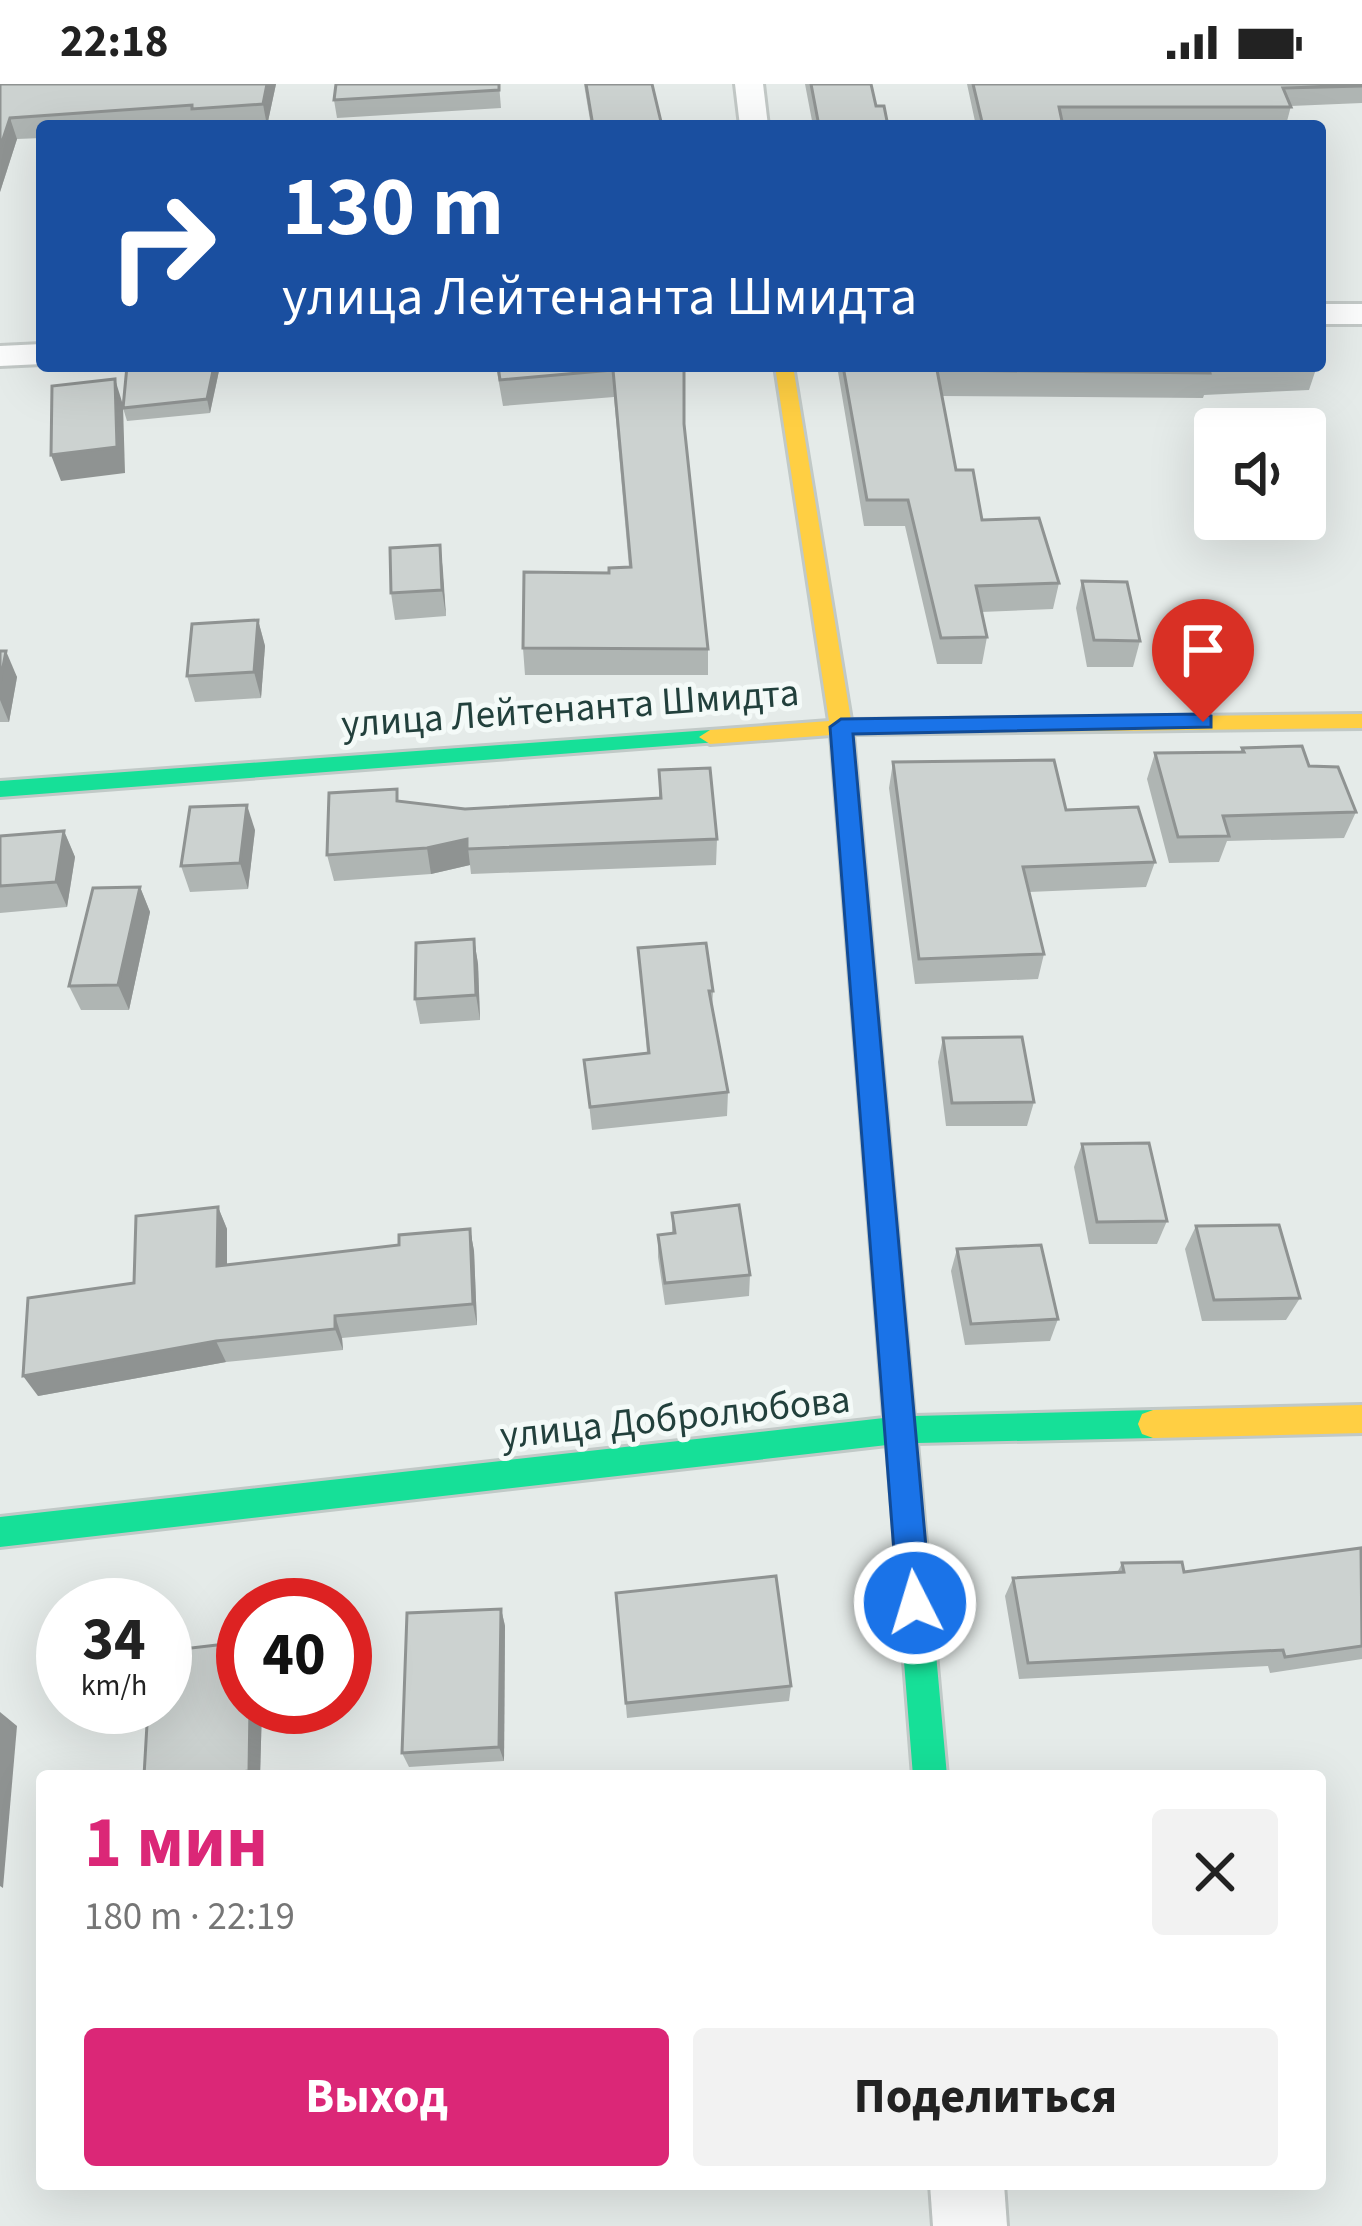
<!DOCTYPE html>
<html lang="ru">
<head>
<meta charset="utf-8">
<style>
  body { margin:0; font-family:"Source Sans 3",sans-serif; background:#f2f2f2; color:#222; height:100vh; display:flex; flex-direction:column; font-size:45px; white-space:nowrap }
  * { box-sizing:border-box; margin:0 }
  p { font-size:39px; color:#767676 }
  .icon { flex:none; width:66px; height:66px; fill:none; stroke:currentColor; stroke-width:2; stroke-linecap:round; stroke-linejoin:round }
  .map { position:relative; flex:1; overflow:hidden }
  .drawer { position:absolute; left:36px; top:1686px; width:1290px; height:420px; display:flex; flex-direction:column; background:#fff; border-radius:12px; box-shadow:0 12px 48px #0002 }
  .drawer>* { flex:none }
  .hud { position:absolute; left:36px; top:36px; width:1290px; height:252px; border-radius:12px; box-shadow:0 12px 48px #0002; background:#1a4fa0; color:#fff; overflow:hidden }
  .fabs { position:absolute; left:1194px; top:324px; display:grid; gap:24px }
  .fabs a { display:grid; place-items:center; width:132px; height:132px; border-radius:12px; background:#fff; box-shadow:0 12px 48px #0002; font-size:60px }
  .speed { position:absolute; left:36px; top:1494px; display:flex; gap:24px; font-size:60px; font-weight:700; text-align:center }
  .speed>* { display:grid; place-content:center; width:156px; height:156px; border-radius:50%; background:#fff; box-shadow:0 12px 48px #0002; line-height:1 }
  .speed small { font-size:30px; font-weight:400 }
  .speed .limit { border:18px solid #d22; background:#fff; color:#111 }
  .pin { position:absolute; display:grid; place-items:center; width:102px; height:102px; color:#fff; margin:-123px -51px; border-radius:50% 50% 50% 0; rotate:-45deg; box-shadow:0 0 12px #0007 }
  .pin .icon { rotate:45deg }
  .me { position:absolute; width:132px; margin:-66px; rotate:355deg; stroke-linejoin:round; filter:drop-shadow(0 0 9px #0008) }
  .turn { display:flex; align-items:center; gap:42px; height:252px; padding:0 48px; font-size:54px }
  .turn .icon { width:156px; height:156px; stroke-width:2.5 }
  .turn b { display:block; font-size:84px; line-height:102px }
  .round { display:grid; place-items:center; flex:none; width:126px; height:126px; border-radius:12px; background:#f2f2f2 }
  .summary { display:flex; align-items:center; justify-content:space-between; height:204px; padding:0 48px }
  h1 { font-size:72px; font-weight:700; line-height:90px; color:#db2777 }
  .primary-button { display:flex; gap:24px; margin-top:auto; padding:24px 48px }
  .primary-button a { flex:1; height:138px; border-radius:12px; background:#db2777; color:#fff; font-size:48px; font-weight:700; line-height:138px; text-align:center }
  .primary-button a+a { background:#f2f2f2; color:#222 }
  .status { display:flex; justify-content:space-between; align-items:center; height:84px; padding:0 60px; background:#fff; direction:ltr }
  .status svg { height:33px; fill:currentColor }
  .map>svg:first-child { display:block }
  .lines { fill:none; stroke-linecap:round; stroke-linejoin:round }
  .street-casing { stroke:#c2c8c6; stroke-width:6 }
  .fast-casing { stroke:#c1c9c7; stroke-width:6 }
  .slow-casing { stroke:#c1c9c7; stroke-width:6 }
  .street { fill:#fbfcfc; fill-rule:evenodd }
  .fast { fill:#16e098; fill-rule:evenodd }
  .slow { fill:#ffcf43; fill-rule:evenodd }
  .wall { fill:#afb5b3 }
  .shaded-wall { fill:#8f9392 }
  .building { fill:#ccd2d0; stroke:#8f9392; stroke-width:3 }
  .route { fill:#1a73e8; stroke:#114b97; stroke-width:3 }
  .labels { text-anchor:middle; stroke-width:10; stroke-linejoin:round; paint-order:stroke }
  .street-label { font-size:39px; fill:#22403c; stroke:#f4faf8 }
</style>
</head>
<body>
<div class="status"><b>22:18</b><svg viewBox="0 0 49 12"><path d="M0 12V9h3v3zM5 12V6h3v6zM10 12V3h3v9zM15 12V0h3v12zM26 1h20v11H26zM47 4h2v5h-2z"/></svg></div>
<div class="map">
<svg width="1362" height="2142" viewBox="0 0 1362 2142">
  <rect width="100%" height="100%" fill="#e5ebe9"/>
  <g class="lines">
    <defs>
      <g id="street">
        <path d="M 735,0 L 763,0 L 768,42 L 740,42 Z"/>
        <rect x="1320" y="220" width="42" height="20"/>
        <path d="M 42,260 L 42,280 L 0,282 L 0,262 Z"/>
        <path d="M 930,2100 L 1004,2100 L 1007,2142 L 933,2142 Z"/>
      </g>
      <g id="fast">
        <path d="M 710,646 L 721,653 L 718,658 L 0,713 L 0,697 Z"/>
        <path d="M 886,1165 L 896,1168 L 900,1177 L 914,1332 L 1153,1326 L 1164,1330 L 1168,1340 L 1164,1350 L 1153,1354 L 917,1359 L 947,1692 L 913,1692 L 887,1361 L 0,1463 L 0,1433 L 884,1334 L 872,1177 L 876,1168 Z"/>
      </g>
      <g id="slow">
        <path d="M 775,282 L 793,282 L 851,636 L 1362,630 L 1362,644 L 853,650 L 900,1177 L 896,1186 L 886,1189 L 876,1186 L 872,1177 L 831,651 L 710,660 L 699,653 L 710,646 L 829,637 Z"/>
        <path d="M 1362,1321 L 1362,1349 L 1153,1354 L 1142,1350 L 1138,1340 L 1142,1330 L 1153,1326 Z"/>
      </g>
    </defs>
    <!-- street casing -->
    <use href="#street" class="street-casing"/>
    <!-- fast casing -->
    <use href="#fast" class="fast-casing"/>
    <!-- slow casing -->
    <use href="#slow" class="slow-casing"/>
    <!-- street -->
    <use href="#street" class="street"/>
    <!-- fast -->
    <use href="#fast" class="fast"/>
    <!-- slow -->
    <use href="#slow" class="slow"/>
  </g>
  <!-- wall -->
  <g class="wall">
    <path d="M 0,0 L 276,0 L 267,42 L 42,42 L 42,54 L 17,55 L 0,108 Z"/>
    <path d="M 499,0 L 501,24 L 337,34 L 334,16 Z"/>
    <path d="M 584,0 L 652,0 L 662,42 L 591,42 Z"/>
    <path d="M 805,0 L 871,0 L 876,22 L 888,42 L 813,42 Z"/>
    <path d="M 967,0 L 1362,0 L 1362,19 L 1291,22 L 1286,41 L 976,42 Z"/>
    <path d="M 220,282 L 210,329 L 127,337 L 123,324 Z"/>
    <path d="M 496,282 L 684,282 L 684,340 L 708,565 L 708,591 L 525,591 L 523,564 L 609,489 L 629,483 L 614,313 L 503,322 Z"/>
    <path d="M 837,282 L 1317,282 L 1309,306 L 1204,311 L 1203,314 L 942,312 L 956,386 L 982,436 L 1059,499 L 1053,525 L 981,528 L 987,553 L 982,580 L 937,580 L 905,442 L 864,442 Z"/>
    <path d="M 440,461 L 446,532 L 395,536 L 391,509 Z"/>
    <path d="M 1082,497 L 1140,557 L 1133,583 L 1087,583 L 1076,524 Z"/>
    <path d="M 258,536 L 265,562 L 261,614 L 195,618 L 187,592 Z"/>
    <path d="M 0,567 L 17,593 L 9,638 L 0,638 Z"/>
    <path d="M 1242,664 L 1309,682 L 1356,728 L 1344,754 L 1227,757 L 1219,778 L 1169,779 L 1147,695 L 1155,669 L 1240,668 Z"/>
    <path d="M 893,678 L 1066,726 L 1155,778 L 1146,803 L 1029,808 L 1044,870 L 1038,895 L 915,900 L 889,704 Z"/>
    <path d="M 659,686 L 717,755 L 716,781 L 471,790 L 470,781 L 431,790 L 334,797 L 327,771 L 399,717 L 465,725 L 659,714 Z"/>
    <path d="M 255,746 L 248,805 L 190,808 L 181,782 Z"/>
    <path d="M 64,747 L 75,773 L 67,823 L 0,829 L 0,752 Z"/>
    <path d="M 140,803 L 150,828 L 129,926 L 81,926 L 69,902 Z"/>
    <path d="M 474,855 L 478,880 L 480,936 L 420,940 L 415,915 Z"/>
    <path d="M 638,864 L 713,907 L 712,924 L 728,1008 L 727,1032 L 592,1046 L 584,976 L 647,969 Z"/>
    <path d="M 943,954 L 1034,1018 L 1027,1042 L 946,1042 L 938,978 Z"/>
    <path d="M 1082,1060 L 1167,1137 L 1157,1160 L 1089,1160 L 1074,1083 Z"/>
    <path d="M 218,1123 L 227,1145 L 227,1181 L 399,1161 L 470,1145 L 474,1167 L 477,1241 L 342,1254 L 343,1266 L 226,1278 L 38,1312 L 134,1199 Z"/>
    <path d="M 672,1129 L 750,1191 L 749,1212 L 665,1221 L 658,1173 L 658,1151 L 672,1149 Z"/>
    <path d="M 1196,1142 L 1300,1214 L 1286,1236 L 1202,1237 L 1185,1165 Z"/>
    <path d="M 957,1165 L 1058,1235 L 1050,1257 L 965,1261 L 951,1187 Z"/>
    <path d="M 1362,1466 L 1362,1575 L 1270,1589 L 1268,1582 L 1019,1595 L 1005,1512 L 1013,1494 L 1117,1489 L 1122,1479 L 1184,1488 Z"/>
    <path d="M 616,1509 L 791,1602 L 789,1617 L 627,1634 Z"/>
    <path d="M 501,1525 L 505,1542 L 504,1677 L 409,1683 L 402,1669 Z"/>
    <path d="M 243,1623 L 262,1623 L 260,1692 L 144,1692 Z"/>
  </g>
  <!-- shaded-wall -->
  <g class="shaded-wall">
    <path d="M 267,0 L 276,0 L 267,42 L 263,20 Z"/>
    <path d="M 10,34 L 17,55 L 0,108 L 0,64 Z"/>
    <path d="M 214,282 L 220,282 L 210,329 L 207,315 Z"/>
    <path d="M 115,295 L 123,321 L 125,389 L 61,397 L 51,371 Z"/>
    <path d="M 440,461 L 443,487 L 446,532 L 442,506 Z"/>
    <path d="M 258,536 L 265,562 L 261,614 L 254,588 Z"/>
    <path d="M 6,567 L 17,593 L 9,638 L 0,616 L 0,599 Z"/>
    <path d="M 247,721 L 255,746 L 248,805 L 240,779 Z"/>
    <path d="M 64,747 L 75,773 L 67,823 L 56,798 Z"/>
    <path d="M 467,755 L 470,781 L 431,790 L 427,764 Z"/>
    <path d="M 140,803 L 150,828 L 129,926 L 118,901 Z"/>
    <path d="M 474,855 L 478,880 L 480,936 L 476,911 Z"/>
    <path d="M 218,1123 L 227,1145 L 227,1204 L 217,1182 Z"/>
    <path d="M 470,1145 L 474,1167 L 477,1241 L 473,1220 Z"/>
    <path d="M 335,1232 L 342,1254 L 343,1266 L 335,1245 Z"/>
    <path d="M 216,1257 L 226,1278 L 38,1312 L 23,1292 Z"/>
    <path d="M 501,1525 L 505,1542 L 504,1677 L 499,1663 Z"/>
    <path d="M 250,1623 L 262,1623 L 260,1692 L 253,1692 L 249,1687 Z"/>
    <path d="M 0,1628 L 17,1642 L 3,1804 L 0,1802 Z"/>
  </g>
  <!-- building -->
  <g class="building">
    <path d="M 0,0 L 267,0 L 263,20 L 192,25 L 192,21 L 10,34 L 0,64 Z"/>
    <path d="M 336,0 L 499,0 L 499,6 L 334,16 Z"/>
    <path d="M 586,0 L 652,0 L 662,42 L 593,42 Z"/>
    <path d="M 811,0 L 871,0 L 876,22 L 884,22 L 888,42 L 819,42 Z"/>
    <path d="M 973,0 L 1362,0 L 1362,2 L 1283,4 L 1291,23 L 1059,23 L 1063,42 L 983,42 Z"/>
    <path d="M 127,282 L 214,282 L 207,315 L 123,324 Z"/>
    <path d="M 498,282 L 684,282 L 684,340 L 708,565 L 523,564 L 524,488 L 609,489 L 609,484 L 631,483 L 613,286 L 500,296 Z"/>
    <path d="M 843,282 L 1273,282 L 1209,285 L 1210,289 L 937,286 L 956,386 L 973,386 L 982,436 L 1039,434 L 1059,499 L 976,502 L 987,553 L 941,554 L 908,416 L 867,416 Z"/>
    <path d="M 115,295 L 117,363 L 51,371 L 52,302 Z"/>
    <path d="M 440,461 L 442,506 L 391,509 L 390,464 Z"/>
    <path d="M 1082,497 L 1127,498 L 1140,557 L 1094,556 Z"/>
    <path d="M 258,536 L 254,588 L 187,592 L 192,540 Z"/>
    <path d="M 0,567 L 6,567 L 0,599 Z"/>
    <path d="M 1302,662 L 1309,682 L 1338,683 L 1356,728 L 1223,732 L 1229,752 L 1178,753 L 1155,669 L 1244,668 L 1242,664 Z"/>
    <path d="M 1054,676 L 1066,726 L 1138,723 L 1155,778 L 1023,783 L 1044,870 L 919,875 L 893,678 Z"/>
    <path d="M 710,684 L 717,755 L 467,765 L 467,755 L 427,764 L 327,771 L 329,709 L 397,705 L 397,717 L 465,725 L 661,714 L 659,686 Z"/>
    <path d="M 247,721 L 240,779 L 181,782 L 190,723 Z"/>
    <path d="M 64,747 L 56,798 L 0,802 L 0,752 Z"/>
    <path d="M 140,803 L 118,901 L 69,902 L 93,804 Z"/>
    <path d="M 474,855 L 476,911 L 415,915 L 416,859 Z"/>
    <path d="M 706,859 L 713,907 L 709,907 L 728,1008 L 590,1023 L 584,976 L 649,969 L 638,864 Z"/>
    <path d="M 1022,953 L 1034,1018 L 952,1019 L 943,954 Z"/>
    <path d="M 1149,1059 L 1167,1137 L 1097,1138 L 1082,1060 Z"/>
    <path d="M 739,1121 L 750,1191 L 665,1199 L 658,1151 L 675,1149 L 672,1129 Z"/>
    <path d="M 218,1123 L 217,1182 L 399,1161 L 399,1151 L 470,1145 L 473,1220 L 335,1232 L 335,1245 L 216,1257 L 23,1292 L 28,1214 L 134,1199 L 136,1132 Z"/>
    <path d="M 1279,1141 L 1300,1214 L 1214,1216 L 1196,1142 Z"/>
    <path d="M 1041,1161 L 1058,1235 L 971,1240 L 957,1165 Z"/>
    <path d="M 1361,1464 L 1362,1562 L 1285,1573 L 1283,1566 L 1028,1579 L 1013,1494 L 1124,1488 L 1122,1479 L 1182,1478 L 1184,1488 Z"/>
    <path d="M 776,1492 L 791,1602 L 626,1619 L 616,1509 Z"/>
    <path d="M 501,1525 L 499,1663 L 402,1669 L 407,1529 Z"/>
    <path d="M 243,1558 L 243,1623 L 250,1623 L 249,1687 L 208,1692 L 144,1692 L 148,1623 L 165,1623 L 165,1567 Z"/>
  </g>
  <!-- route -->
  <path class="route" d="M 1203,630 L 1211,632 L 1211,643 L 853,650 L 931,1519 L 926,1530 L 915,1535 L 903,1530 L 898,1519 L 830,643 L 841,635 Z"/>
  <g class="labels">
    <!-- street labels -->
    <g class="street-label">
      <text transform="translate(570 623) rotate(-4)" y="14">улица Лейтенанта Шмидта</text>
      <text transform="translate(675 1332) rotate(-6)" y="14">улица Добролюбова</text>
    </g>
  </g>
</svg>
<div class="fabs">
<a><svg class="icon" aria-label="sound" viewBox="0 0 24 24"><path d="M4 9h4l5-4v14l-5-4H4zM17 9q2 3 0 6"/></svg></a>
</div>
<div class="speed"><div>34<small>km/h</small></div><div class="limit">40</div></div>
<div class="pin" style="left:1203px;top:638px;background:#d93025"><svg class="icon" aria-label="arrive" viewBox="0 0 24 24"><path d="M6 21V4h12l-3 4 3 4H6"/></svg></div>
<svg class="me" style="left:915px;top:1519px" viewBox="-20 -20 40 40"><circle r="17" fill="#1a73e8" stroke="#fff" stroke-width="3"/><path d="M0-11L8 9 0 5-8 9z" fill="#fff"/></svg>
<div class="hud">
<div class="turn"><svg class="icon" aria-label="right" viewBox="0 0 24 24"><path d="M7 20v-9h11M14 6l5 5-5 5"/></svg><div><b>130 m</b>улица Лейтенанта Шмидта</div></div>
</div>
<section class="drawer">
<div class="summary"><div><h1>1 мин</h1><p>180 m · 22:19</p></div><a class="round"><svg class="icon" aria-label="close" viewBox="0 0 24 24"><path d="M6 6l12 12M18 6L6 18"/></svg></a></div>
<div class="primary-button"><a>Выход</a><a>Поделиться</a></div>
</section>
</div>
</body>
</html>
